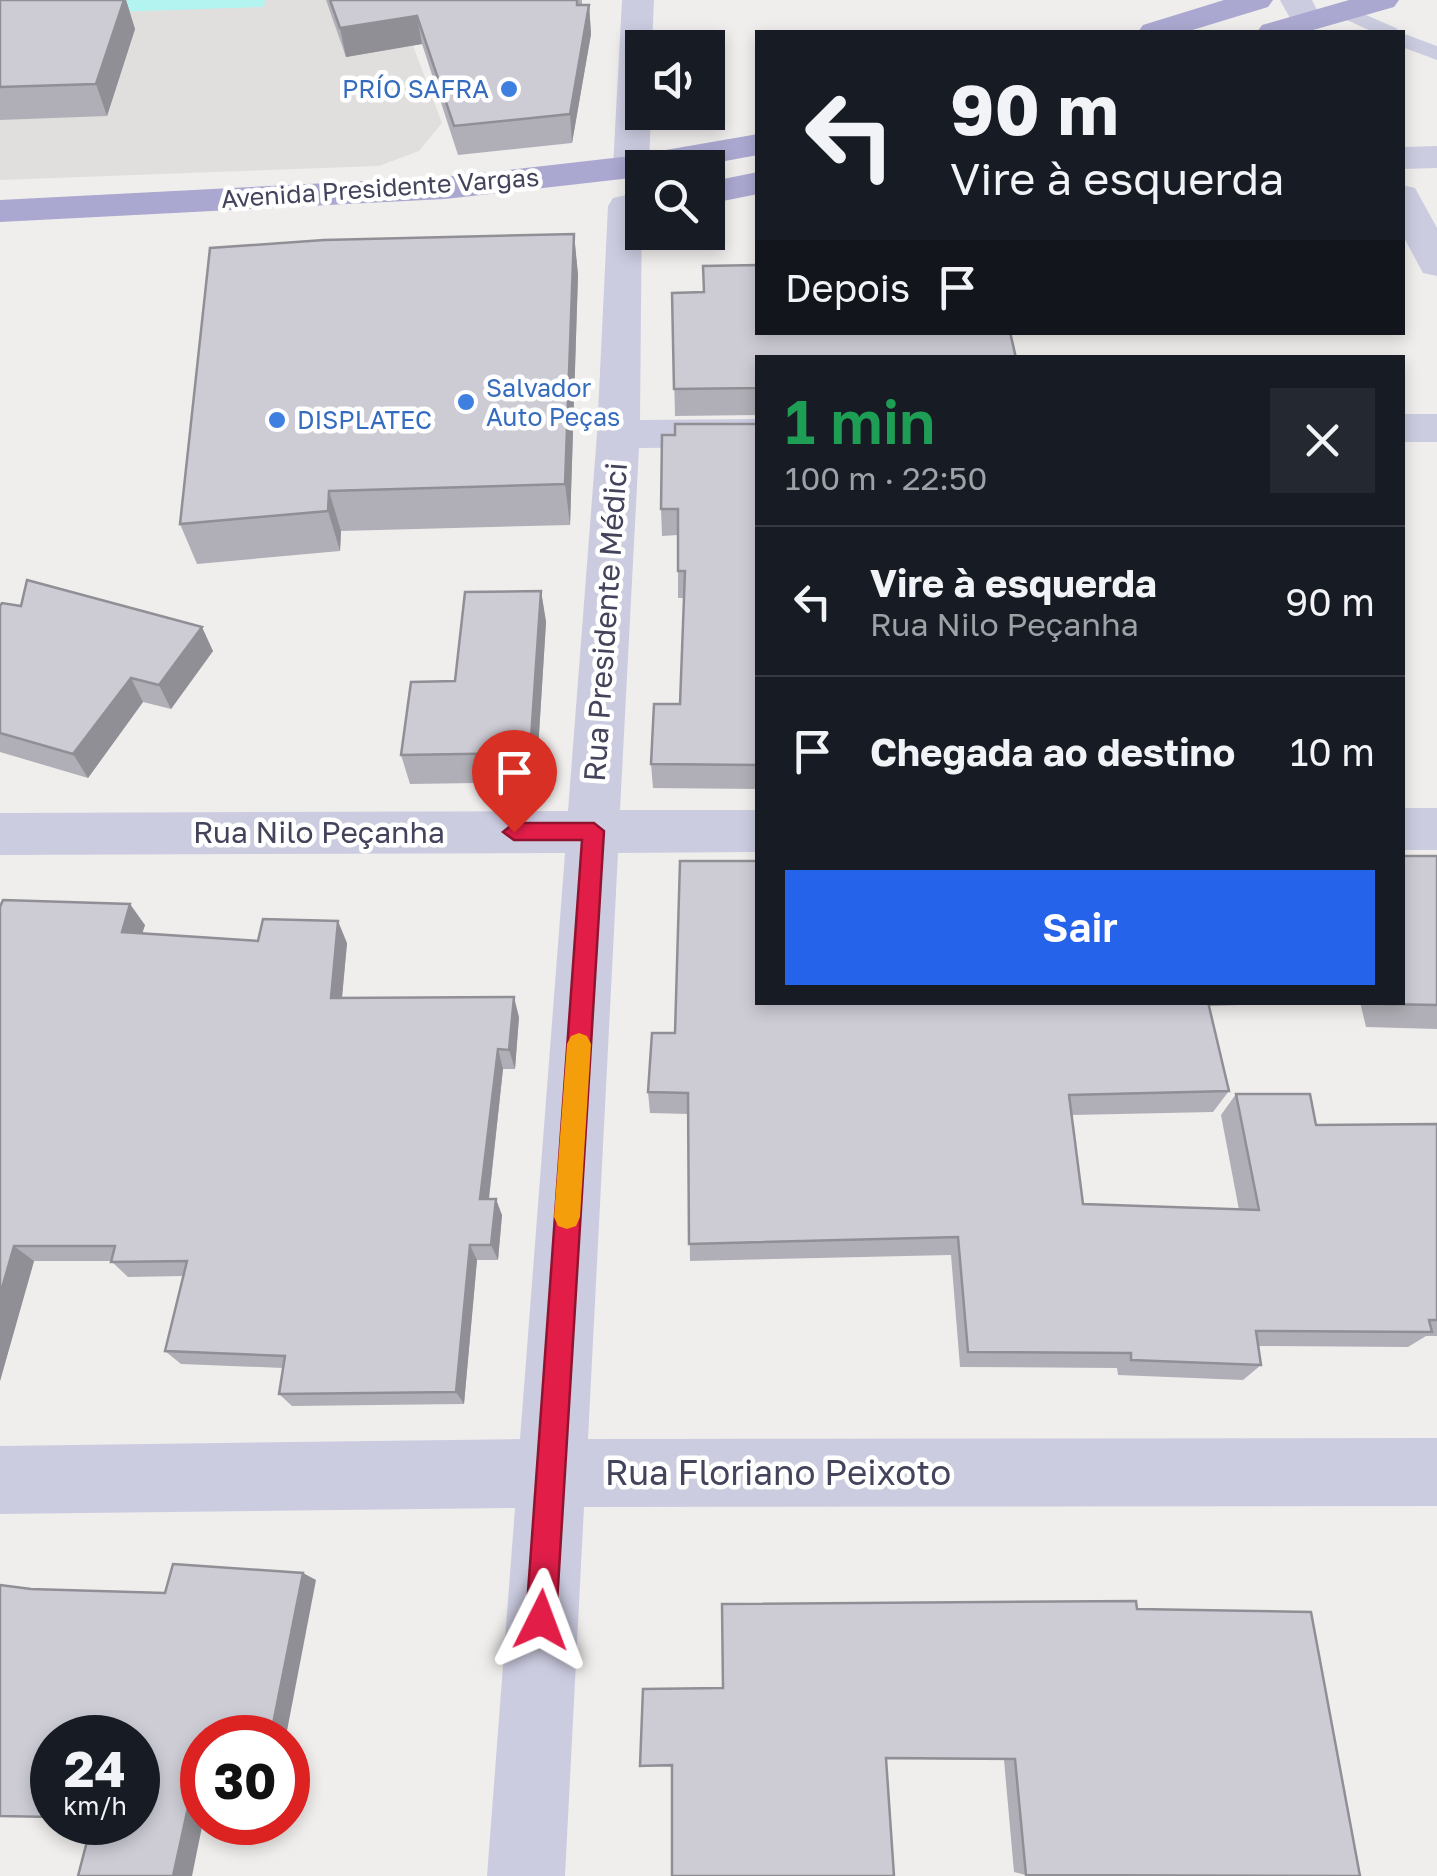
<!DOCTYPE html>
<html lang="pt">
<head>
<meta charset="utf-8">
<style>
  body { margin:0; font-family:"Golos Text",sans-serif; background:#242831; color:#f1f3f6; height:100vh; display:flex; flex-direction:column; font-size:38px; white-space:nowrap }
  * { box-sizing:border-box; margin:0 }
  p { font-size:32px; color:#9ea1a6 }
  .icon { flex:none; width:55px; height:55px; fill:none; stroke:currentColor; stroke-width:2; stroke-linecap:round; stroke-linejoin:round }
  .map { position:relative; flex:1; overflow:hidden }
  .side { position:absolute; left:755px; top:355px; width:650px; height:650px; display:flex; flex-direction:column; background:#171b24; border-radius:0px; box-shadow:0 5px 15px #0003 }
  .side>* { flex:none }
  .guide { position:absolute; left:755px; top:30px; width:650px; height:305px; border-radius:0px; box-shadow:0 5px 15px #0003; background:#171b24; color:#f1f3f6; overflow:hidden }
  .tools { position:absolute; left:625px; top:30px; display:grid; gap:20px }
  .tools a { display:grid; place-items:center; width:100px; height:100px; border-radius:0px; background:#171b24; box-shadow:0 5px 15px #0003; font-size:50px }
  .speed { position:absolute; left:30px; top:1715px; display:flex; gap:20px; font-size:50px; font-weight:700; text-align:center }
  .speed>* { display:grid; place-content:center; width:130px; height:130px; border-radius:50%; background:#171b24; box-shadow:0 5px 15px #0003; line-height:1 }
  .speed small { font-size:25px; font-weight:400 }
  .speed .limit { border:15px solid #d22; background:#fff; color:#111 }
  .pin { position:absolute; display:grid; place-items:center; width:85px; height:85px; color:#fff; margin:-102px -42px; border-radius:50% 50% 50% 0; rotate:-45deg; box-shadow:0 0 10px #0007 }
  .pin .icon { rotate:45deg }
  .me { position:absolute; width:110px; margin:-55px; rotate:3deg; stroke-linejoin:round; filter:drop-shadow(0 0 8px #0008) }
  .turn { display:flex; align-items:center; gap:35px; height:210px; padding:0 30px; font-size:45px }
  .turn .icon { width:130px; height:130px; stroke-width:2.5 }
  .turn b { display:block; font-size:70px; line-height:85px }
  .then { display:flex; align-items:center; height:95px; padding:0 30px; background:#0003; gap:20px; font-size:38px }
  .round { display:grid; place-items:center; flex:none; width:105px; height:105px; border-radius:0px; background:#242831 }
  .overview { display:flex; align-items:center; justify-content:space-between; height:170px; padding:0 30px }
  h1 { font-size:60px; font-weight:600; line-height:75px; color:#1e9e55 }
  .primary-button { display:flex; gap:20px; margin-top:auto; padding:20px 30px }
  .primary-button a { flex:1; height:115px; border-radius:0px; background:#2563eb; color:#fff; font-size:40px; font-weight:600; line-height:115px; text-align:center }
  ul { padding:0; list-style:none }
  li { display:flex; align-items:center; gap:30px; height:150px; padding:0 30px; border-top:2px solid #363941 }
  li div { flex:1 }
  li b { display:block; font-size:38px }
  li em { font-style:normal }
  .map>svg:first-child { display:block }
  .education { fill:#e1dfde }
  .green { fill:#b4f4f0 }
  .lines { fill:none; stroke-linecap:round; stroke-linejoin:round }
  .service { fill:#cccce1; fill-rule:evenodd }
  .minor { fill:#cccce1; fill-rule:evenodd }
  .tertiary { fill:#cccce1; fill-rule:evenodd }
  .primary { fill:#aaa8d0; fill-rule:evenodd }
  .wall { fill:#b0afb7 }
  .shaded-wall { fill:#908f95 }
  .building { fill:#cdccd5; stroke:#908f95; stroke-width:2.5 }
  .route { fill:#e11d48; stroke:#92132f; stroke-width:2.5 }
  .slow { fill:#f59e0b }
  .shop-dot { fill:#3f7fe0; stroke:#fff; stroke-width:4 }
  .labels { text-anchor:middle; stroke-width:9; stroke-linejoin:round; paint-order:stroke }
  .far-shop-label { font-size:25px; fill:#366cbe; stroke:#fff; text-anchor:start }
  .far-street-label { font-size:25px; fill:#43435c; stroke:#fff }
  .street-label { font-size:30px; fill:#43435c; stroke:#fff }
  .near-street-label { font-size:35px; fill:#43435c; stroke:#fff }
</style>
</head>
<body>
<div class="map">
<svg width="1437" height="1876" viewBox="0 0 1437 1876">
  <rect width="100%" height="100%" fill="#f0eeec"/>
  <!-- education -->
  <path class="education" d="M 0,0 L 396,0 L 442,123 L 419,151 L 379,166 L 0,180 Z"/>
  <!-- green -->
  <path class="green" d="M 86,0 L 265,0 L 264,7 L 81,13 Z"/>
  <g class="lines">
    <!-- service -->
    <g class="service">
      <path d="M 1343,5 L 1396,28 L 1399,32 L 1373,32 L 1336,15 L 1336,7 Z"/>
      <path d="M 1402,33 L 1437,46 L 1437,60 L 1402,47 Z"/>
    </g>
    <!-- minor -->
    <g class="minor">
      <path d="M 1437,146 L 1437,168 L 1402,169 L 1402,147 Z"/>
      <path d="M 1402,185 L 1415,188 L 1437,228 L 1437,276 L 1423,273 L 1402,234 Z"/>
      <path d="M 626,195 L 642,203 L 640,420 L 758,419 L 758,447 L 639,448 L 620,810 L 758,810 L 758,852 L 618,853 L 588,1439 L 1437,1438 L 1437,1506 L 584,1507 L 565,1876 L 487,1876 L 515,1508 L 0,1514 L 0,1446 L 520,1439 L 565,853 L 0,855 L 0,813 L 568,811 L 597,434 L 608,206 L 613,198 Z"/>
      <rect x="1402" y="414" width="35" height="28"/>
      <rect x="1402" y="808" width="35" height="42"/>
    </g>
    <!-- tertiary -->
    <g class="tertiary">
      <path d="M 622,0 L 654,0 L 652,48 L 642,48 L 642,112 L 651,112 L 649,167 L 642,168 L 642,175 L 618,175 L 613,167 Z"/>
      <path d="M 1280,0 L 1312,0 L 1323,22 L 1318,29 L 1296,29 Z"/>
    </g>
    <!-- primary -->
    <g class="primary">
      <path d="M 1224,0 L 1273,0 L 1268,7 L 1186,32 L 1138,32 L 1143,25 Z"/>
      <path d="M 1349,0 L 1399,0 L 1394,7 L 1306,32 L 1257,32 L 1262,25 Z"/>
      <path d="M 758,134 L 758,155 L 687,168 L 642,168 L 642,176 L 631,178 L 445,199 L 0,222 L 0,200 L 445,177 L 631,156 Z"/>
      <path d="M 758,172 L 758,194 L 708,204 L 708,182 Z"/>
    </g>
  </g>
  <!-- wall -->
  <g class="wall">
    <path d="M 0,0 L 126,0 L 135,29 L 107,116 L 0,120 Z"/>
    <path d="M 326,0 L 582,0 L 582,5 L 589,5 L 591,34 L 572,143 L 458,155 L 422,44 L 346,57 Z"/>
    <path d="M 574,234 L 578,275 L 570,525 L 341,531 L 340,551 L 197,564 L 180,524 Z"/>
    <path d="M 703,266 L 758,358 L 758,415 L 675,416 L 672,293 L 703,292 Z"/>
    <path d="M 758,424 L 758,789 L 653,788 L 651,764 L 680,704 L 684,598 L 678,598 L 678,535 L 662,536 L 661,509 L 675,435 Z"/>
    <path d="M 541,591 L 546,622 L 536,782 L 410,784 L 401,755 L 455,681 Z"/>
    <path d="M 0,606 L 213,651 L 171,709 L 143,702 L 88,778 L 0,752 Z"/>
    <path d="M 1437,856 L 1437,1029 L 1366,1027 L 1360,1002 L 1402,1002 Z"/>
    <path d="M 0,907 L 145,925 L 142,933 L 258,941 L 347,943 L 342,998 L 519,1017 L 515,1069 L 503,1069 L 489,1199 L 502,1215 L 498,1260 L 477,1260 L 464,1404 L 292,1406 L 279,1394 L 283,1368 L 181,1364 L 165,1351 L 183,1276 L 128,1277 L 111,1261 L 34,1261 L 0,1381 Z"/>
    <path d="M 758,1002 L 1333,1002 L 1209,1006 L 1229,1091 L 1213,1112 L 1072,1115 L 1083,1204 L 1239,1210 L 1221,1115 L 1236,1094 L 1316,1125 L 1437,1124 L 1437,1336 L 1426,1336 L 1408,1347 L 1258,1346 L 1261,1365 L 1243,1380 L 1118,1375 L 1117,1368 L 960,1367 L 951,1255 L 690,1261 L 688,1114 L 650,1113 L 648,1092 L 675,1033 Z"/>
    <path d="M 1136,1601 L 1026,1875 L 1014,1872 L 1004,1760 L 886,1759 L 672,1767 L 640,1766 Z"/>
  </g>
  <!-- shaded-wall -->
  <g class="shaded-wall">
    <path d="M 124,0 L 126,0 L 135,29 L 107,116 L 96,84 Z"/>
    <path d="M 589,5 L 591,34 L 572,143 L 570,114 Z"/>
    <path d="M 417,16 L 422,44 L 346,57 L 340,28 Z"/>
    <path d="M 574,234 L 578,275 L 570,525 L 565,484 Z"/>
    <path d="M 329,491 L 341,531 L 340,551 L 328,511 Z"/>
    <path d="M 541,591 L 546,622 L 536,782 L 530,753 Z"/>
    <path d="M 202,627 L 213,651 L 171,709 L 159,685 Z"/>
    <path d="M 131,678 L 143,702 L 88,778 L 73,754 Z"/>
    <path d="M 130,904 L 145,925 L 136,953 L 122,932 Z"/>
    <path d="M 338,921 L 347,943 L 340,1018 L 331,998 Z"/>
    <path d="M 514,997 L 519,1017 L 515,1069 L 509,1050 Z"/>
    <path d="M 498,1049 L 503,1069 L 487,1215 L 480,1199 Z"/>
    <path d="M 496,1199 L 502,1215 L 498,1260 L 491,1245 Z"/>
    <path d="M 470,1245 L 477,1260 L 464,1404 L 456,1392 Z"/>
    <path d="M 14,1246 L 34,1261 L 0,1381 L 0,1295 Z"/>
    <path d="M 303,1573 L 316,1580 L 286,1736 L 271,1734 Z"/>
    <path d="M 206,1729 L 223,1731 L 222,1738 L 204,1738 Z"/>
    <path d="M 202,1744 L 203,1822 L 192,1876 L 173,1876 Z"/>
  </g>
  <!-- building -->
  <g class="building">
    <path d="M 0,0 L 124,0 L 96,84 L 0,87 Z"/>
    <path d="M 330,0 L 577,0 L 577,5 L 589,5 L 570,114 L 454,126 L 417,16 L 340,28 Z"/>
    <path d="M 574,234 L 565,484 L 329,491 L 328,511 L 180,524 L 210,248 L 324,240 Z"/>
    <path d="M 758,265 L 758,332 L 1010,332 L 1016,358 L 758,358 L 758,388 L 674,389 L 672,293 L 704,292 L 703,266 Z"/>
    <path d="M 675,424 L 758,424 L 758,765 L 651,764 L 654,704 L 680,704 L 685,571 L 678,571 L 678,509 L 661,509 L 662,435 L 675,435 Z"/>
    <path d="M 27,580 L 202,627 L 159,685 L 131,678 L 73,754 L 0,733 L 0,606 L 2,603 L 21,606 Z"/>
    <path d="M 541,591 L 530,753 L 401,755 L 411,682 L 455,681 L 465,592 Z"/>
    <path d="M 1402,856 L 1437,856 L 1437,1005 L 1385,1004 L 1385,1002 L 1402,1002 Z"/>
    <path d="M 680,861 L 758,861 L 758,1002 L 1208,1002 L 1229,1091 L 1069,1095 L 1083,1204 L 1259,1210 L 1236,1094 L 1310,1094 L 1316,1125 L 1437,1124 L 1437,1320 L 1429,1320 L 1432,1332 L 1256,1331 L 1261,1365 L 1131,1360 L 1131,1353 L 968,1352 L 958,1237 L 689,1244 L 688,1093 L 648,1092 L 652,1033 L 675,1033 Z"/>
    <path d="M 3,900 L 130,904 L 122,932 L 258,941 L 263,919 L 338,921 L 331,998 L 514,997 L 509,1050 L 498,1049 L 480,1199 L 496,1199 L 491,1245 L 470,1245 L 456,1392 L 279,1394 L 285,1356 L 165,1351 L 187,1261 L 111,1262 L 115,1246 L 14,1246 L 0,1295 L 0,907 Z"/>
    <path d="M 173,1564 L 303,1573 L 271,1734 L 206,1729 L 204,1738 L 202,1738 L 202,1744 L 173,1876 L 78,1876 L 92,1822 L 138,1822 L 138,1738 L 52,1738 L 52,1817 L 0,1816 L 0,1585 L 31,1589 L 165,1593 Z"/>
    <path d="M 1136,1601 L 1137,1609 L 1311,1612 L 1360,1876 L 1026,1875 L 1015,1759 L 886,1758 L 894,1876 L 672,1876 L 672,1765 L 640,1766 L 643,1689 L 723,1688 L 722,1604 Z"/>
  </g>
  <!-- route -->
  <path class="route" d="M 514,823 L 594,823 L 604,831 L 556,1620 L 552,1630 L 541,1635 L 531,1630 L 526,1620 L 582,840 L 514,840 L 503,832 Z"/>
  <!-- slow -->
  <path class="slow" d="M 579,1033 L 587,1036 L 591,1044 L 580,1217 L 576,1226 L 567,1229 L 558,1226 L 554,1217 L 567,1044 L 571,1036 Z"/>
  <!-- markers -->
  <g class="shop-dot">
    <circle cx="509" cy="89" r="10"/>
    <circle cx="466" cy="402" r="10"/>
    <circle cx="277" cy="420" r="10"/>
  </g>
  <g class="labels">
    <!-- far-shop labels -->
    <g class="far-shop-label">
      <text x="489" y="98" text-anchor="end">PRÍO SAFRA</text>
      <text x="486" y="397">Salvador<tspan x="486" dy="29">Auto Peças</tspan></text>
      <text x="297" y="429">DISPLATEC</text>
    </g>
    <!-- far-street labels -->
    <g class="far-street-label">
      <text transform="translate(380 188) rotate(-4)" y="9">Avenida Presidente Vargas</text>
    </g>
    <!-- street labels -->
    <g class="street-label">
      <text transform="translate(606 622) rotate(-86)" y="10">Rua Presidente Médici</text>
      <text x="319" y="843">Rua Nilo Peçanha</text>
    </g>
    <!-- near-street labels -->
    <g class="near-street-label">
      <text x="778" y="1485">Rua Floriano Peixoto</text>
    </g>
  </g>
</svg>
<div class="tools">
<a><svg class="icon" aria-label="sound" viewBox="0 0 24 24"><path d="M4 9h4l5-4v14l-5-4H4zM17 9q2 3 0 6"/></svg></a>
<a><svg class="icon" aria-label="search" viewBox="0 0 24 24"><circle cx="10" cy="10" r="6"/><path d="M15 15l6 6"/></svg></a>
</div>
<div class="speed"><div>24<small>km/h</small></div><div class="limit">30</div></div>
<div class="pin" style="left:514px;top:832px;background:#d93025"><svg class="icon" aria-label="arrive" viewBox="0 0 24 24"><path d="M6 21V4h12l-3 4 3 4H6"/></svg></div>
<svg class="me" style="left:541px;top:1620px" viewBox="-20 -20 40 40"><path d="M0-17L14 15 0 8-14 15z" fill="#e11d48" stroke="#fff" stroke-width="4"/></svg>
<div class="guide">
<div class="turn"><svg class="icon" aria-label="left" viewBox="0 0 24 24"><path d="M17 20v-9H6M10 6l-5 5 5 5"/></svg><div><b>90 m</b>Vire à esquerda</div></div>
<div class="then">Depois<svg class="icon" aria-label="arrive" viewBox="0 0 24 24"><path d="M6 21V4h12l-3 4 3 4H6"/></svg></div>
</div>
<section class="side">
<div class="overview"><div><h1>1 min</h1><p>100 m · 22:50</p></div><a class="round"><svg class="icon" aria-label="close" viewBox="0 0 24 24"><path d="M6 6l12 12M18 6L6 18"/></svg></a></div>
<ul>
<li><svg class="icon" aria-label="left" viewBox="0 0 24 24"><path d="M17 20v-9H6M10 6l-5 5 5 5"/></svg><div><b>Vire à esquerda</b><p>Rua Nilo Peçanha</p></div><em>90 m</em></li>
<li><svg class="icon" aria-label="arrive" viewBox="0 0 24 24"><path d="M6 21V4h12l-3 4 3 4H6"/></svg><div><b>Chegada ao destino</b></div><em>10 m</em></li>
</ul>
<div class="primary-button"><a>Sair</a></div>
</section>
</div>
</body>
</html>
